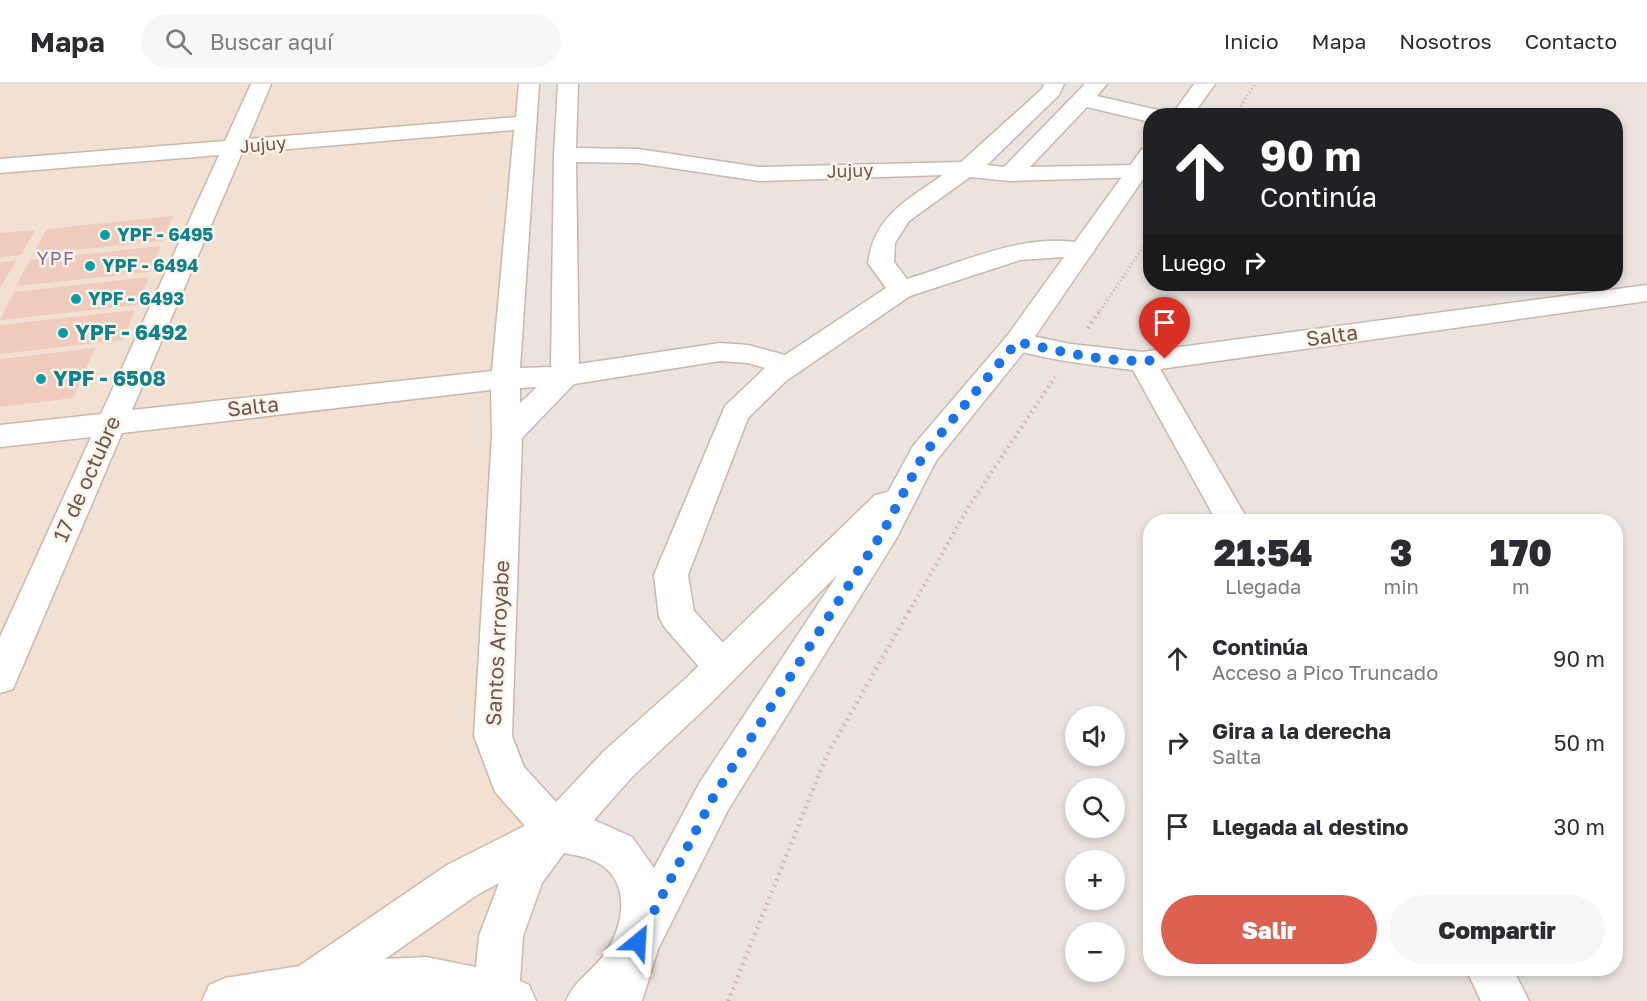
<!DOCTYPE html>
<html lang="es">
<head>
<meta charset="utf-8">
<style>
  body { margin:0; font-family:"Golos Text",sans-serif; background:#f7f7f7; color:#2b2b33; height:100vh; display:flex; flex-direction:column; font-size:22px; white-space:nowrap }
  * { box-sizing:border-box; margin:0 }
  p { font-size:20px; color:#7c7c81 }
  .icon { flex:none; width:33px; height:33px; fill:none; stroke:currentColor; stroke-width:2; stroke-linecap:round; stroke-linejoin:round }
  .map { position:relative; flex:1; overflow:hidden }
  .panel { position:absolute; left:1143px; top:430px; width:480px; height:462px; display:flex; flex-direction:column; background:#fff; border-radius:24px; box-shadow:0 3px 9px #0003 }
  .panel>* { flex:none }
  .guide { position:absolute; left:1143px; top:24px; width:480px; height:183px; border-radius:24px; box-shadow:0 3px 9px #0003; background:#202124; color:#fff; overflow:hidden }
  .fabs { position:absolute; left:1065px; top:622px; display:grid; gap:12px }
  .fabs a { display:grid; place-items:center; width:60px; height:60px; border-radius:50%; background:#fff; box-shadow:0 3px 9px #0003; font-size:30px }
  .pin { position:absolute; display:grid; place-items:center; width:51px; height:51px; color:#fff; margin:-62px -26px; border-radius:50% 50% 50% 0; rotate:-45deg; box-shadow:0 0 6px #0007 }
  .pin .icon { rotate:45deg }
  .me { position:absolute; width:66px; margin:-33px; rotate:27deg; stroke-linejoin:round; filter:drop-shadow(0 0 4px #0008) }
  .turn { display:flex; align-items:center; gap:21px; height:126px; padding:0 18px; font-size:27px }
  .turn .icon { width:78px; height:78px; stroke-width:2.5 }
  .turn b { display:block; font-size:42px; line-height:51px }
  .then { display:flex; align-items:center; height:57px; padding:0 18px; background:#0003; gap:12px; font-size:22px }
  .eta { display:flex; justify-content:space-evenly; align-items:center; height:102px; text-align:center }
  .eta b { font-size:36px; font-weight:800; line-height:42px }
  .cta { display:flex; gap:12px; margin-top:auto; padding:12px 18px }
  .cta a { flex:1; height:69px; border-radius:36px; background:#dd6051; color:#fff; font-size:24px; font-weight:800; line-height:69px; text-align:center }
  .cta a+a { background:#f7f7f7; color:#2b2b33 }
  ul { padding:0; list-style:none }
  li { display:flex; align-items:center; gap:18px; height:84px; padding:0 18px }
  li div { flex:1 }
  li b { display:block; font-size:22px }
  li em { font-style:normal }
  header { display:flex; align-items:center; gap:36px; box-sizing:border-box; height:84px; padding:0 30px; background:#fff; border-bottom:2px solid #e1e1e2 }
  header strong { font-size:28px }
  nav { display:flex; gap:33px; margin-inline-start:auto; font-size:21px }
  .search { width:420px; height:54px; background:#f7f7f7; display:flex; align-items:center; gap:15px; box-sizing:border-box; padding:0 21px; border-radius:33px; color:#7c7c81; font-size:22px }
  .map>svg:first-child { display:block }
  .residential { fill:#f2e0d3 }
  .industrial { fill:#eae3de; fill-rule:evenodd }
  .building { fill:#eecbbd }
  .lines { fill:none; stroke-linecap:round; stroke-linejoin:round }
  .street-casing { stroke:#cbb6ab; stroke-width:3 }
  .secondary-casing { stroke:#d0b7ac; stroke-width:3 }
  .path-far2 { stroke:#d3afa1; stroke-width:3; stroke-dasharray:1 3; stroke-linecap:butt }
  .path-far1 { stroke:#d3afa1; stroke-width:4; stroke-dasharray:1.5 4.5; stroke-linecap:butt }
  .path { stroke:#d3afa1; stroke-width:4.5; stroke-dasharray:1.5 5; stroke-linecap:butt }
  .street { fill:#fff; fill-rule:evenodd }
  .secondary { fill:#fff; fill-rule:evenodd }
  .route { stroke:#1a73e8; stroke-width:10; stroke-dasharray:0 18 }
  .culture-dot { fill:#0f9aa8; stroke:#fef4ea; stroke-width:2 }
  .labels { text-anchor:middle; stroke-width:5; stroke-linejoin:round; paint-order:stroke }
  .far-street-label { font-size:18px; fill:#71554b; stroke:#fef4ea }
  .far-culture-label { font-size:18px; font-weight:bold; fill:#0d838f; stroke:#fef4ea; text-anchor:start }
  .far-neighbourhood-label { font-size:18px; letter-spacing:1.5px; fill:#806794; stroke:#fef4ea }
  .culture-label { font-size:21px; font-weight:bold; fill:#0d838f; stroke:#fef4ea; text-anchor:start }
  .street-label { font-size:21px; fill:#71554b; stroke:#fef4ea }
</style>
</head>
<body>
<header>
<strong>Mapa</strong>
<div class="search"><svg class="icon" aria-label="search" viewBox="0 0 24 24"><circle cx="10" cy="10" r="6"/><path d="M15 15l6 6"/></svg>Buscar aquí</div>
<nav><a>Inicio</a><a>Mapa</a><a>Nosotros</a><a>Contacto</a></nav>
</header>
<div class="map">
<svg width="1647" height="917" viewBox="0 0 1647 917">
  <rect width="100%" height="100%" fill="#fbefe4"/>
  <!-- residential -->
  <path class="residential" d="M 0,0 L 529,0 L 556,747 L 496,917 L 0,917 Z"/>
  <!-- industrial -->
  <path class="industrial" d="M 529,0 L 1647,0 L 1647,917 L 496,917 L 556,747 L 509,695 L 507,351 ZM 1150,32 L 1616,32 L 1616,200 L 1150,200 ZM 1150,438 L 1616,438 L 1616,885 L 1150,885 ZM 1076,633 L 1114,633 L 1114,672 L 1076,672 ZM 1076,705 L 1114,705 L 1114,744 L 1076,744 ZM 1076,777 L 1114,777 L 1114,816 L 1076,816 ZM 1076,849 L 1114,849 L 1114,888 L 1076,888 Z"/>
  <!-- building -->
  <g class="building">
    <path d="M 173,132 L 163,157 L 33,170 L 47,145 Z"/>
    <path d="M 35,146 L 21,171 L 0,173 L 0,149 Z"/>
    <path d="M 161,162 L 150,188 L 16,202 L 30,176 Z"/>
    <path d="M 16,177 L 0,204 L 0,178 Z"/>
    <path d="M 149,193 L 138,221 L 0,236 L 14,208 Z"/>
    <path d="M 135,226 L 123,256 L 0,270 L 0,241 Z"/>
    <path d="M 95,264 L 73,314 L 0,323 L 0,275 Z"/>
  </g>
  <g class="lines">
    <defs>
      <g id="street">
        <path d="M 251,0 L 271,0 L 248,55 L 516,33 L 519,0 L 539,0 L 520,284 L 551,283 L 554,71 L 558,0 L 578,0 L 576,64 L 638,65 L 759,83 L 961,78 L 1042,5 L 1044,0 L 1064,0 L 1059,11 L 987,81 L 1004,83 L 1085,0 L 1107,0 L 1097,12 L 1162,27 L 1164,32 L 1150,32 L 1150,38 L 1087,23 L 1030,83 L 1136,81 L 1144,83 L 1147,88 L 1144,93 L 1010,97 L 970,93 L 909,137 L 895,159 L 894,178 L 907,195 C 964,178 1030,145 1091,161 L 1095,166 L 1091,171 L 1020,176 L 910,212 L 786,297 L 748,334 L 688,491 L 694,527 L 735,572 L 740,583 L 735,594 L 722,599 L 709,594 L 665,544 L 659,533 L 654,491 L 725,322 L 765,284 L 748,279 L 720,277 L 574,300 L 522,354 L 512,652 L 524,683 L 570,733 L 576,747 L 570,761 L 556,767 L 542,761 L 495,708 L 474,652 L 492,351 L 491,306 L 122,349 L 13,605 L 0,609 L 0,553 L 91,353 L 0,363 L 0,341 L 101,330 L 219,71 L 0,89 L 0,75 L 225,57 ZM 514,46 L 492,287 L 132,326 L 242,69 ZM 576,78 L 638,79 L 759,97 L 943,91 C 907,116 874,132 868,179 L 886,204 L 785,271 L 748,261 L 720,259 L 579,280 ZM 537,303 L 520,319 L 520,304 Z"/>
        <path d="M 1647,201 L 1647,217 L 1160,285 L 1249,438 L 1217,438 L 1133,286 C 1090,281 1048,276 1007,264 L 1003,258 L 1007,252 L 1017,249 L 1071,260 L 1142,268 Z"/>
        <path d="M 1466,885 L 1513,885 L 1529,917 L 1481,917 Z"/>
      </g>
      <g id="secondary">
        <path d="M 1194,0 L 1215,0 L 1192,32 L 1171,32 Z"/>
        <path d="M 1150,63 L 1150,85 L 1027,264 L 936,377 L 896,455 L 728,726 L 658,865 L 642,917 L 566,917 C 575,896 590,889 604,871 C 625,842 633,793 592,776 C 583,772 573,771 564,769 L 542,799 L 523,852 L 520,897 L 529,901 L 536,917 L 202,917 L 209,901 L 225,894 L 299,882 L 447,781 L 542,733 L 604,667 L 685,595 L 875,411 L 888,408 L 913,362 L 1007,252 L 1142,65 ZM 838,490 L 700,698 L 654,784 L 632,753 L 594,736 L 632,693 L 711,619 ZM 499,799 L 479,852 L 476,883 L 426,873 L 385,875 L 477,811 Z"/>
      </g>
    </defs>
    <!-- street casing -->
    <use href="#street" class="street-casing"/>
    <!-- secondary casing -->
    <use href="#secondary" class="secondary-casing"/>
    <!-- path-far2 -->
    <g class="path-far2">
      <path d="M 1234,32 L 1255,0"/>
      <path d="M 1098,230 L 1150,153"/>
    </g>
    <!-- path-far1 -->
    <g class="path-far1">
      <path d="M 1088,244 L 1099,228"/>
      <path d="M 909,528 L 969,422 L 1055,293"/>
    </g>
    <!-- path -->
    <path class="path" d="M 728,917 L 826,673 L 909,527"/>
    <!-- street -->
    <use href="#street" class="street"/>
    <!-- secondary -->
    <use href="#secondary" class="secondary"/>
  </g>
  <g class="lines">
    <!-- route -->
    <path class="route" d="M 638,858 L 714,712 L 884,446 L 924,370 L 1017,258 C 1065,268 1116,282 1165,275"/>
  </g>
  <!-- markers -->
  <g class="culture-dot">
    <circle cx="105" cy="151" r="6"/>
    <circle cx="90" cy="182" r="6"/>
    <circle cx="76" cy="215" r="6"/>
    <circle cx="63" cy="249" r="6"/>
    <circle cx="41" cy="295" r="6"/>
  </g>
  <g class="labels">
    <!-- far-street labels -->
    <g class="far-street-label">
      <text transform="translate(263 61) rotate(-5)" y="6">Jujuy</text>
      <text transform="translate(850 87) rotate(-2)" y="6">Jujuy</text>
    </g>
    <!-- far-culture labels -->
    <g class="far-culture-label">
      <text x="117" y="157">YPF - 6495</text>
      <text x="102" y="188">YPF - 6494</text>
      <text x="88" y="221">YPF - 6493</text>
    </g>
    <!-- far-neighbourhood labels -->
    <g class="far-neighbourhood-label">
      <text x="56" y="181">YPF</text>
    </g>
    <!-- culture labels -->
    <g class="culture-label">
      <text x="75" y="256">YPF - 6492</text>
      <text x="53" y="302">YPF - 6508</text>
    </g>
    <!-- street labels -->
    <g class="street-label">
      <text transform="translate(1332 252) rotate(-8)" y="7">Salta</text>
      <text transform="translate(253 323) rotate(-6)" y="7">Salta</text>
      <text transform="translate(87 395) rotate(-66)" y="7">17 de octubre</text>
      <text transform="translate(498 559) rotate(-87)" y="7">Santos Arroyabe</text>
    </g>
  </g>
</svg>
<div class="fabs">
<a><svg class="icon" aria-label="sound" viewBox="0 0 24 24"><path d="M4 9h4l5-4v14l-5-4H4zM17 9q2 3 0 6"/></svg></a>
<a><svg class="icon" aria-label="search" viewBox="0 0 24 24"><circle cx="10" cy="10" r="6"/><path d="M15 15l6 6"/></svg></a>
<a>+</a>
<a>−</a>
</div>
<div class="pin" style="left:1165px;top:275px;background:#d93025"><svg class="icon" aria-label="arrive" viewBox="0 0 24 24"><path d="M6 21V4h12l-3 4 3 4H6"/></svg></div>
<svg class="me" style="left:638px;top:858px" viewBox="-20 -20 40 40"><path d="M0-17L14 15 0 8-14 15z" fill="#1a73e8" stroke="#fff" stroke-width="4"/></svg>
<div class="guide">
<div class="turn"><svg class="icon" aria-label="ahead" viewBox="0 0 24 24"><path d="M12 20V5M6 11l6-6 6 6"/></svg><div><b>90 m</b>Continúa</div></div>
<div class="then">Luego<svg class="icon" aria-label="right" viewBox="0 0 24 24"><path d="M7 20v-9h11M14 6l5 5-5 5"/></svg></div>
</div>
<section class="panel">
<div class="eta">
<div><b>21:54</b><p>Llegada</p></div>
<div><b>3</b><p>min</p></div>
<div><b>170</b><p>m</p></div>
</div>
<ul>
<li><svg class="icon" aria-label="ahead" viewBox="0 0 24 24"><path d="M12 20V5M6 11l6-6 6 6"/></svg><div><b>Continúa</b><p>Acceso a Pico Truncado</p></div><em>90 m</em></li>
<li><svg class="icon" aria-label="right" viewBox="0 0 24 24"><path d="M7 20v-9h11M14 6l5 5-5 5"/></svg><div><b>Gira a la derecha</b><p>Salta</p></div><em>50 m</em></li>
<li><svg class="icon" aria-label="arrive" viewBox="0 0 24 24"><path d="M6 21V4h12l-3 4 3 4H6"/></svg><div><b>Llegada al destino</b></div><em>30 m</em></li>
</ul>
<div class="cta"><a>Salir</a><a>Compartir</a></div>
</section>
</div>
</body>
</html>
